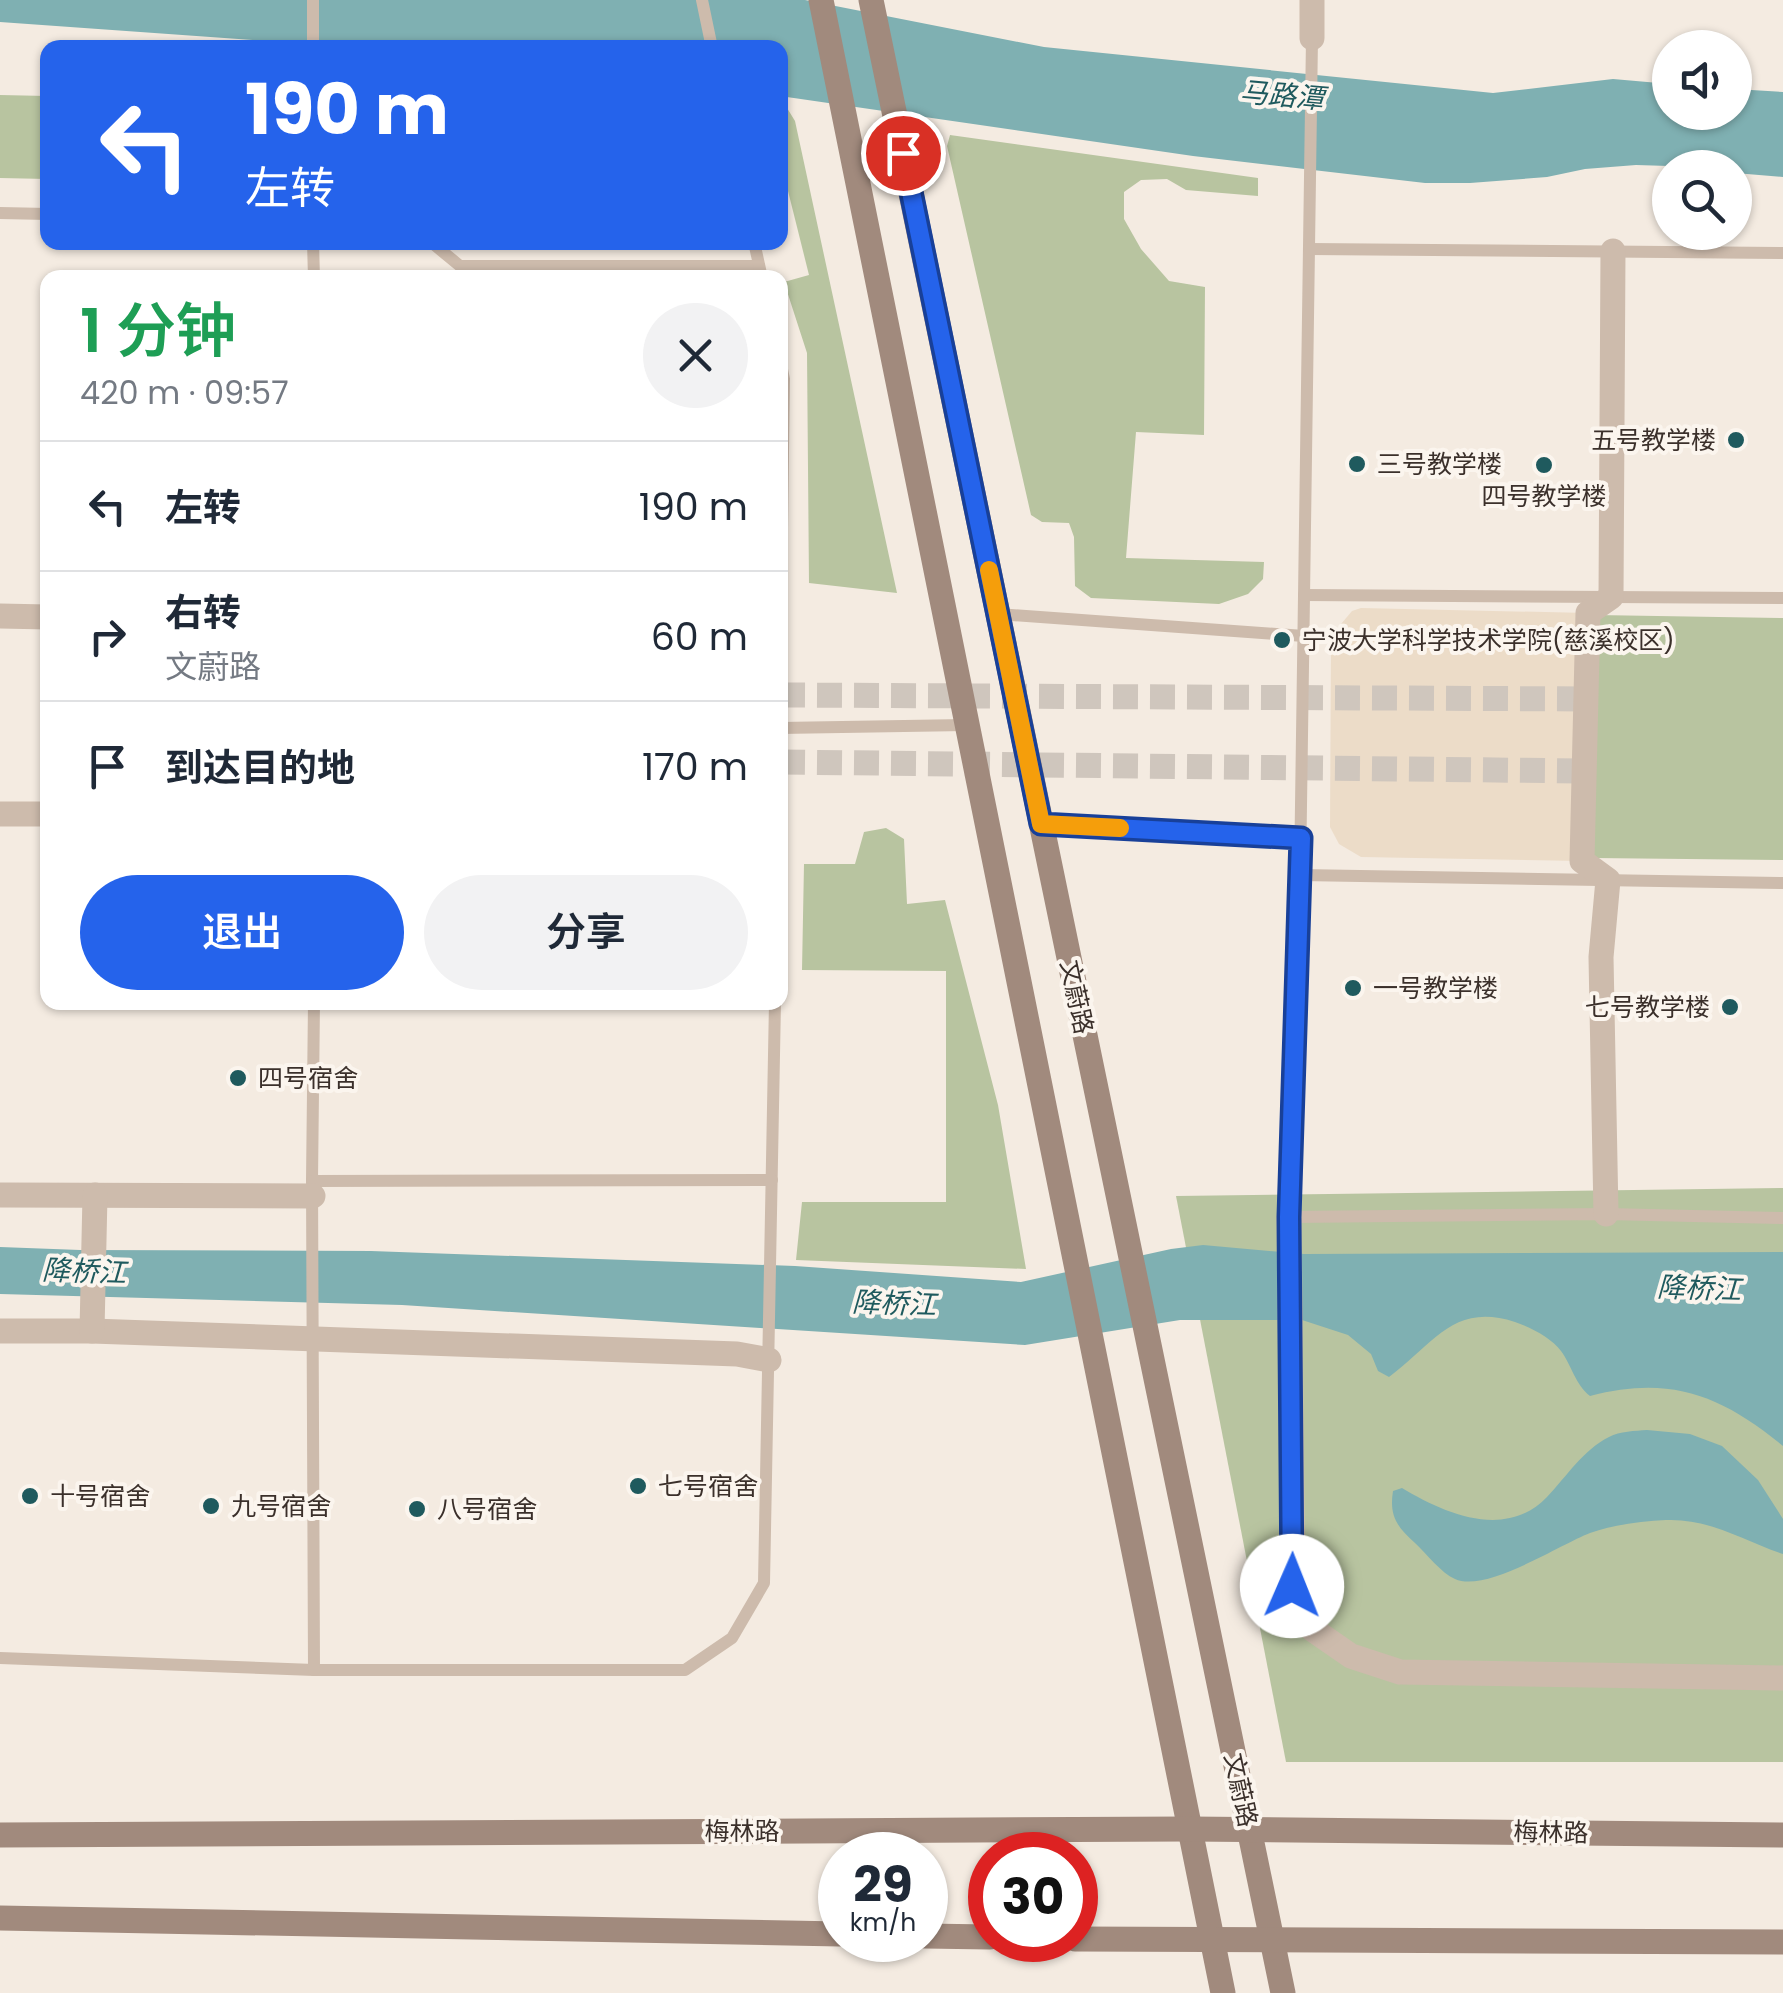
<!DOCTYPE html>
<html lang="zh">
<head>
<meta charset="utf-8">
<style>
  body { margin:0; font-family:Poppins,"Noto Sans SC",sans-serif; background:#f2f2f3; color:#1f2937; height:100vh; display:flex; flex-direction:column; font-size:38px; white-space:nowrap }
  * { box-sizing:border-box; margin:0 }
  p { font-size:32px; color:#747a83 }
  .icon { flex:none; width:55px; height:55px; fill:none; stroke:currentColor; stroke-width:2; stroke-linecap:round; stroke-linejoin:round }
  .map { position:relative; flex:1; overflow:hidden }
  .drawer { position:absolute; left:40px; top:270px; width:748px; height:740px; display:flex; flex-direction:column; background:#fff; border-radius:20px; box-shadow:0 2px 8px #0004 }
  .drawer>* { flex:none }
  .hud { position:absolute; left:40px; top:40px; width:748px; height:210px; border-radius:20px; box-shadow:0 2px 8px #0004; background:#2563eb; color:#fff; overflow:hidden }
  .buttons { position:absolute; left:1652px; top:30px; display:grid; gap:20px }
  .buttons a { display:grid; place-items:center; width:100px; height:100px; border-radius:50%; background:#fff; box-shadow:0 2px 8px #0004; font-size:50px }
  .speed { position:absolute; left:818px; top:1832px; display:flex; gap:20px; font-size:50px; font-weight:700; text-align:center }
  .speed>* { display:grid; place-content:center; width:130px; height:130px; border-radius:50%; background:#fff; box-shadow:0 2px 8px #0004; line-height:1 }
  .speed small { font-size:25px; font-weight:400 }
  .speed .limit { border:15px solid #d22; background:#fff; color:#111 }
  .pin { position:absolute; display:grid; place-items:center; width:85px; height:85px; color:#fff; margin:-42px; border:5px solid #fff; border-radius:50%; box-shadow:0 2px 10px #0007 }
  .me { position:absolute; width:110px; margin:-55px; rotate:1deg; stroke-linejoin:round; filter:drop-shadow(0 0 8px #0008) }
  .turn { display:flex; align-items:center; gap:35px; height:210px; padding:0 40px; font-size:45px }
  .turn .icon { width:130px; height:130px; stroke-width:2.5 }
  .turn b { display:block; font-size:70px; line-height:85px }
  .round { display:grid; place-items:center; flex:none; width:105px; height:105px; border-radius:52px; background:#f2f2f3 }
  .overview { display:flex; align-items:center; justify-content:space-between; height:170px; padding:0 40px }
  h1 { font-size:60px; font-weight:600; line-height:75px; color:#1e9e55 }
  .button { display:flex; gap:20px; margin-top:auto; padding:20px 40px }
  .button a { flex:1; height:115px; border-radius:60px; background:#2563eb; color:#fff; font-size:40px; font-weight:600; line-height:115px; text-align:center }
  .button a+a { background:#f2f2f3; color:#1f2937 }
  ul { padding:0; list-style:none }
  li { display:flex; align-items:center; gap:30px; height:130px; padding:0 40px; border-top:2px solid #e0e1e3 }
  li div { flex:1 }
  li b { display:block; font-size:38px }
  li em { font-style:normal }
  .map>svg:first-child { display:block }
  .green { fill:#b8c4a0 }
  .plaza { fill:#ecdcc8 }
  .water { fill:#7fb0b2 }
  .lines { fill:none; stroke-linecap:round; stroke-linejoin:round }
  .street-tunnel { stroke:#cfc6bd; stroke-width:25; stroke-dasharray:25 12; stroke-linecap:butt }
  .lane { stroke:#cdbbac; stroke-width:12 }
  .street { stroke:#cdbbac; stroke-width:25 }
  .secondary { stroke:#a18a7d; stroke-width:25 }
  .route-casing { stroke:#184099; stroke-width:25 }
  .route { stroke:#2563eb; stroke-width:18 }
  .slow { stroke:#f59e0b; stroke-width:18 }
  .poi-dot { fill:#1f5a5e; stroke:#fbf5ee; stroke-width:4 }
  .labels { text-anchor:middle; stroke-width:8; stroke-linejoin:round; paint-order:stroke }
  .poi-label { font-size:25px; fill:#3b302b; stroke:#fbf5ee; text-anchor:start }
  .street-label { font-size:25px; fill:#3b302b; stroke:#fbf5ee }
  .water-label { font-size:28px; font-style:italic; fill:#1f5a5e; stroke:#fbf5ee }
</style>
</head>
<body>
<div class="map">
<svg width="1783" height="1993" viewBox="0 0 1783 1993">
  <rect width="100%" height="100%" fill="#f4ebe1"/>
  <!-- green -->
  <g class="green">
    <path d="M 0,95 L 47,96 L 47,179 L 0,178 Z"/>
    <path d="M 780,107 L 787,108 L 795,121 L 897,593 L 809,583 L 807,353 L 784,282 L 809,275 L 780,159 Z"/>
    <path d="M 950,135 L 1258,178 L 1258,196 L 1186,190 L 1167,179 L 1141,180 L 1124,192 L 1124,219 L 1141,249 L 1169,281 L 1205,287 L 1204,435 L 1136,432 L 1126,558 L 1264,562 L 1263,579 L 1248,594 L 1219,604 L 1091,598 L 1075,586 L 1074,537 L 1069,523 L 1042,522 L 1031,515 L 947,146 Z"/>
    <path d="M 1596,615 L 1783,618 L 1783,860 L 1593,858 Z"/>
    <path d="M 886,828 L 904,839 L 907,904 L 945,900 L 998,1105 L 1026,1269 L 796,1260 L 802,1202 L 946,1202 L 946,971 L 802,970 L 804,864 L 855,864 L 864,832 Z"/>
    <path d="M 1783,1188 L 1783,1762 L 1286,1762 L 1176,1196 Z"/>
  </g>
  <!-- plaza -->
  <path class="plaza" d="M 1361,608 L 1588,613 L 1582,861 L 1361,857 L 1339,844 L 1330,827 L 1331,647 L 1336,630 L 1352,611 Z"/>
  <!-- water -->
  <g class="water">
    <path d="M 0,0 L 805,0 L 1044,47 L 1493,93 L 1613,79 L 1670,84 L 1670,112 L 1735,112 L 1735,89 L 1783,92 L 1783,177 L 1735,173 L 1735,168 L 1636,165 L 1585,169 L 1547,177 L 1470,183 L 1425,183 L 1193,156 L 780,96 L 780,48 L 365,48 L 0,22 Z"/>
    <path d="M 1203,1245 L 1304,1254 L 1783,1252 L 1783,1446 C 1721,1395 1670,1375 1590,1396 C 1575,1384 1572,1366 1561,1351 C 1552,1338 1530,1327 1515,1322 C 1453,1302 1434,1344 1389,1377 L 1378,1371 L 1371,1354 L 1348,1335 L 1302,1320 L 1180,1320 L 1025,1345 L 402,1305 L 0,1294 L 0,1247 L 80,1250 L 371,1251 L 795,1266 L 1021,1282 L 1171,1249 Z"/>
    <path d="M 1647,1430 L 1690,1434 L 1722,1446 L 1758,1480 L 1783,1519 L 1783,1554 C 1744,1541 1709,1518 1666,1520 C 1641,1521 1613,1525 1590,1533 C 1559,1545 1486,1593 1455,1579 C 1441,1573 1427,1554 1415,1543 C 1397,1527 1389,1516 1393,1491 L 1402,1488 C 1445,1514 1506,1540 1547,1497 C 1567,1476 1583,1450 1609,1437 C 1620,1431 1635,1431 1647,1430 Z"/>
  </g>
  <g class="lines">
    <!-- street-tunnel -->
    <g class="street-tunnel">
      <path d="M 780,695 L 1586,699"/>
      <path d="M 780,762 L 1584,771"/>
    </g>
    <!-- lane -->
    <g class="lane">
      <path d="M 313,0 L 313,48"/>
      <path d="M 702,0 L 712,48"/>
      <path d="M 1312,38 L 1300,875 L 1289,1217 L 1606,1214 L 1783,1218"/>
      <path d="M 0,213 L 48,214"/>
      <path d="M 313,242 L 314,278"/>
      <path d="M 431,242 L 460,266 L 759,266"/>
      <path d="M 754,242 L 762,278"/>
      <path d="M 1309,249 L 1783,253"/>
      <path d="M 780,360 L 784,379 L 780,677"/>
      <path d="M 1304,595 L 1783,598"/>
      <path d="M 998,614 L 1304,636"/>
      <path d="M 780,728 L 966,725"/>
      <path d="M 1041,824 L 1301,838"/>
      <path d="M 1300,875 L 1783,883"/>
      <path d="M 312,1181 L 314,1002"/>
      <path d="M 0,1658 L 314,1670 L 685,1670 L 732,1638 L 764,1583 L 775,1002"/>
      <path d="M 314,1670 L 312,1181 L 772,1180"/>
    </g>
    <!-- street -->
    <g class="street">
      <path d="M 1312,38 L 1312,0"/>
      <path d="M 0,616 L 48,617"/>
      <path d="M 0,814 L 48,814"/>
      <path d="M 0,1195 L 313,1196"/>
      <path d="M 1606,1214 L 1601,957 L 1608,880 L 1582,861 L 1588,613 L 1611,597 L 1613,251"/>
      <path d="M 1289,1217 L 1293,1586 L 1312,1629 L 1351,1656 L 1400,1672 L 1783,1678"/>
      <path d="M 0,1331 L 92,1331 L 737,1354 L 769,1360"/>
      <path d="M 92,1331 L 95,1195"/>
    </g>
    <!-- secondary -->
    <g class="secondary">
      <path d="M 821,0 L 1223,1993"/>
      <path d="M 871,0 L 1283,1993"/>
      <path d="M 0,1835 L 1189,1829 L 1783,1835"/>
      <path d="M 0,1918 L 840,1934"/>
      <path d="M 925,1936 L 990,1937"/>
      <path d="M 1075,1939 L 1783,1942"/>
    </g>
  </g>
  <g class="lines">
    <defs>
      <path id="route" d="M 903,153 L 1041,824 L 1301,838 L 1289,1217 L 1292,1586"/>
    </defs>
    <!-- route casing -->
    <use href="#route" class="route-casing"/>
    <!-- route -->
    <use href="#route" class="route"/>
    <!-- slow -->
    <path class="slow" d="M 989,570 L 1041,824 L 1120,828"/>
  </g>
  <!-- markers -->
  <g class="poi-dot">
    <circle cx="1736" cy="440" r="10"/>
    <circle cx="1357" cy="464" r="10"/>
    <circle cx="1544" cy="465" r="10"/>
    <circle cx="1282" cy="640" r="10"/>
    <circle cx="1353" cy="988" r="10"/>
    <circle cx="1730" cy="1007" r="10"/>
    <circle cx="238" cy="1078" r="10"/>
    <circle cx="638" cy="1486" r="10"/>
    <circle cx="30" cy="1496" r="10"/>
    <circle cx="211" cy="1506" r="10"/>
    <circle cx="417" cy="1509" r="10"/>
  </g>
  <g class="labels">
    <!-- poi labels -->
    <g class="poi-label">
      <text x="1716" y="449" text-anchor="end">五号教学楼</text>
      <text x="1377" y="473">三号教学楼</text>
      <text x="1544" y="505" text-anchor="middle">四号教学楼</text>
      <text x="1302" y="649">宁波大学科学技术学院(慈溪校区)</text>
      <text x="1373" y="997">一号教学楼</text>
      <text x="1710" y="1016" text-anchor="end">七号教学楼</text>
      <text x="258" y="1087">四号宿舍</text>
      <text x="658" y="1495">七号宿舍</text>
      <text x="50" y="1505">十号宿舍</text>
      <text x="231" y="1515">九号宿舍</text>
      <text x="437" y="1518">八号宿舍</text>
    </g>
    <!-- street labels -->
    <g class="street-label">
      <text transform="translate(1077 997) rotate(78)" y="9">文蔚路</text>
      <text transform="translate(1241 1790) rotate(78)" y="9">文蔚路</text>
      <text x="742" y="1840">梅林路</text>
      <text transform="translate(1551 1832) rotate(1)" y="9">梅林路</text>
    </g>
    <!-- water labels -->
    <g class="water-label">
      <text transform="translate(1282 95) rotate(5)" y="10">马路潭</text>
      <text transform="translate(84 1271) rotate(2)" y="10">降桥江</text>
      <text transform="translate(1699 1288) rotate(2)" y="10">降桥江</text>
      <text transform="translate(894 1303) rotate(2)" y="10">降桥江</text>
    </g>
  </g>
</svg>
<div class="buttons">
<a><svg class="icon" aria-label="sound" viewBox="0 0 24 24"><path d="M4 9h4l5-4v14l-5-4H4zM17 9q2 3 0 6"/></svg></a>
<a><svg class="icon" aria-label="search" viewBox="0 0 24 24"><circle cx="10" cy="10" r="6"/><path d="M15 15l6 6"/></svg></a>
</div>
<div class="speed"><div>29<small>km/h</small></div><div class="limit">30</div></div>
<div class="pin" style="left:903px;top:153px;background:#d93025"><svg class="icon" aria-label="arrive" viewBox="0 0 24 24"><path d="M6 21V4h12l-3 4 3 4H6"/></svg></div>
<svg class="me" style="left:1292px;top:1586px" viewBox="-20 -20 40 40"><circle r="19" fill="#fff"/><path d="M0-13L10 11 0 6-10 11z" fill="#2563eb"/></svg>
<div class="hud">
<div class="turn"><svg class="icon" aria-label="left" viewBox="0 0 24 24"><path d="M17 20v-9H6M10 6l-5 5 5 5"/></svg><div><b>190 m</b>左转</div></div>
</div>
<section class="drawer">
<div class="overview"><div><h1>1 分钟</h1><p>420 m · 09:57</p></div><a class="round"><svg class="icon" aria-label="close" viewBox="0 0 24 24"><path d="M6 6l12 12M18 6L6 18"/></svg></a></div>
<ul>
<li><svg class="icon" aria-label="left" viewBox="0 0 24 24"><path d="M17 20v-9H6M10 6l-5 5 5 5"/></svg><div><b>左转</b></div><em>190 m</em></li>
<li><svg class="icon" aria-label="right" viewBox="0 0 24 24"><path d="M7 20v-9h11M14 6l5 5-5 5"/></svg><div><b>右转</b><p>文蔚路</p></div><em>60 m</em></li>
<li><svg class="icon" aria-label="arrive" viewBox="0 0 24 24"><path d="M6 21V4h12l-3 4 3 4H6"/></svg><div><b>到达目的地</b></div><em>170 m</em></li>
</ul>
<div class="button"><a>退出</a><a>分享</a></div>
</section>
</div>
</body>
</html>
